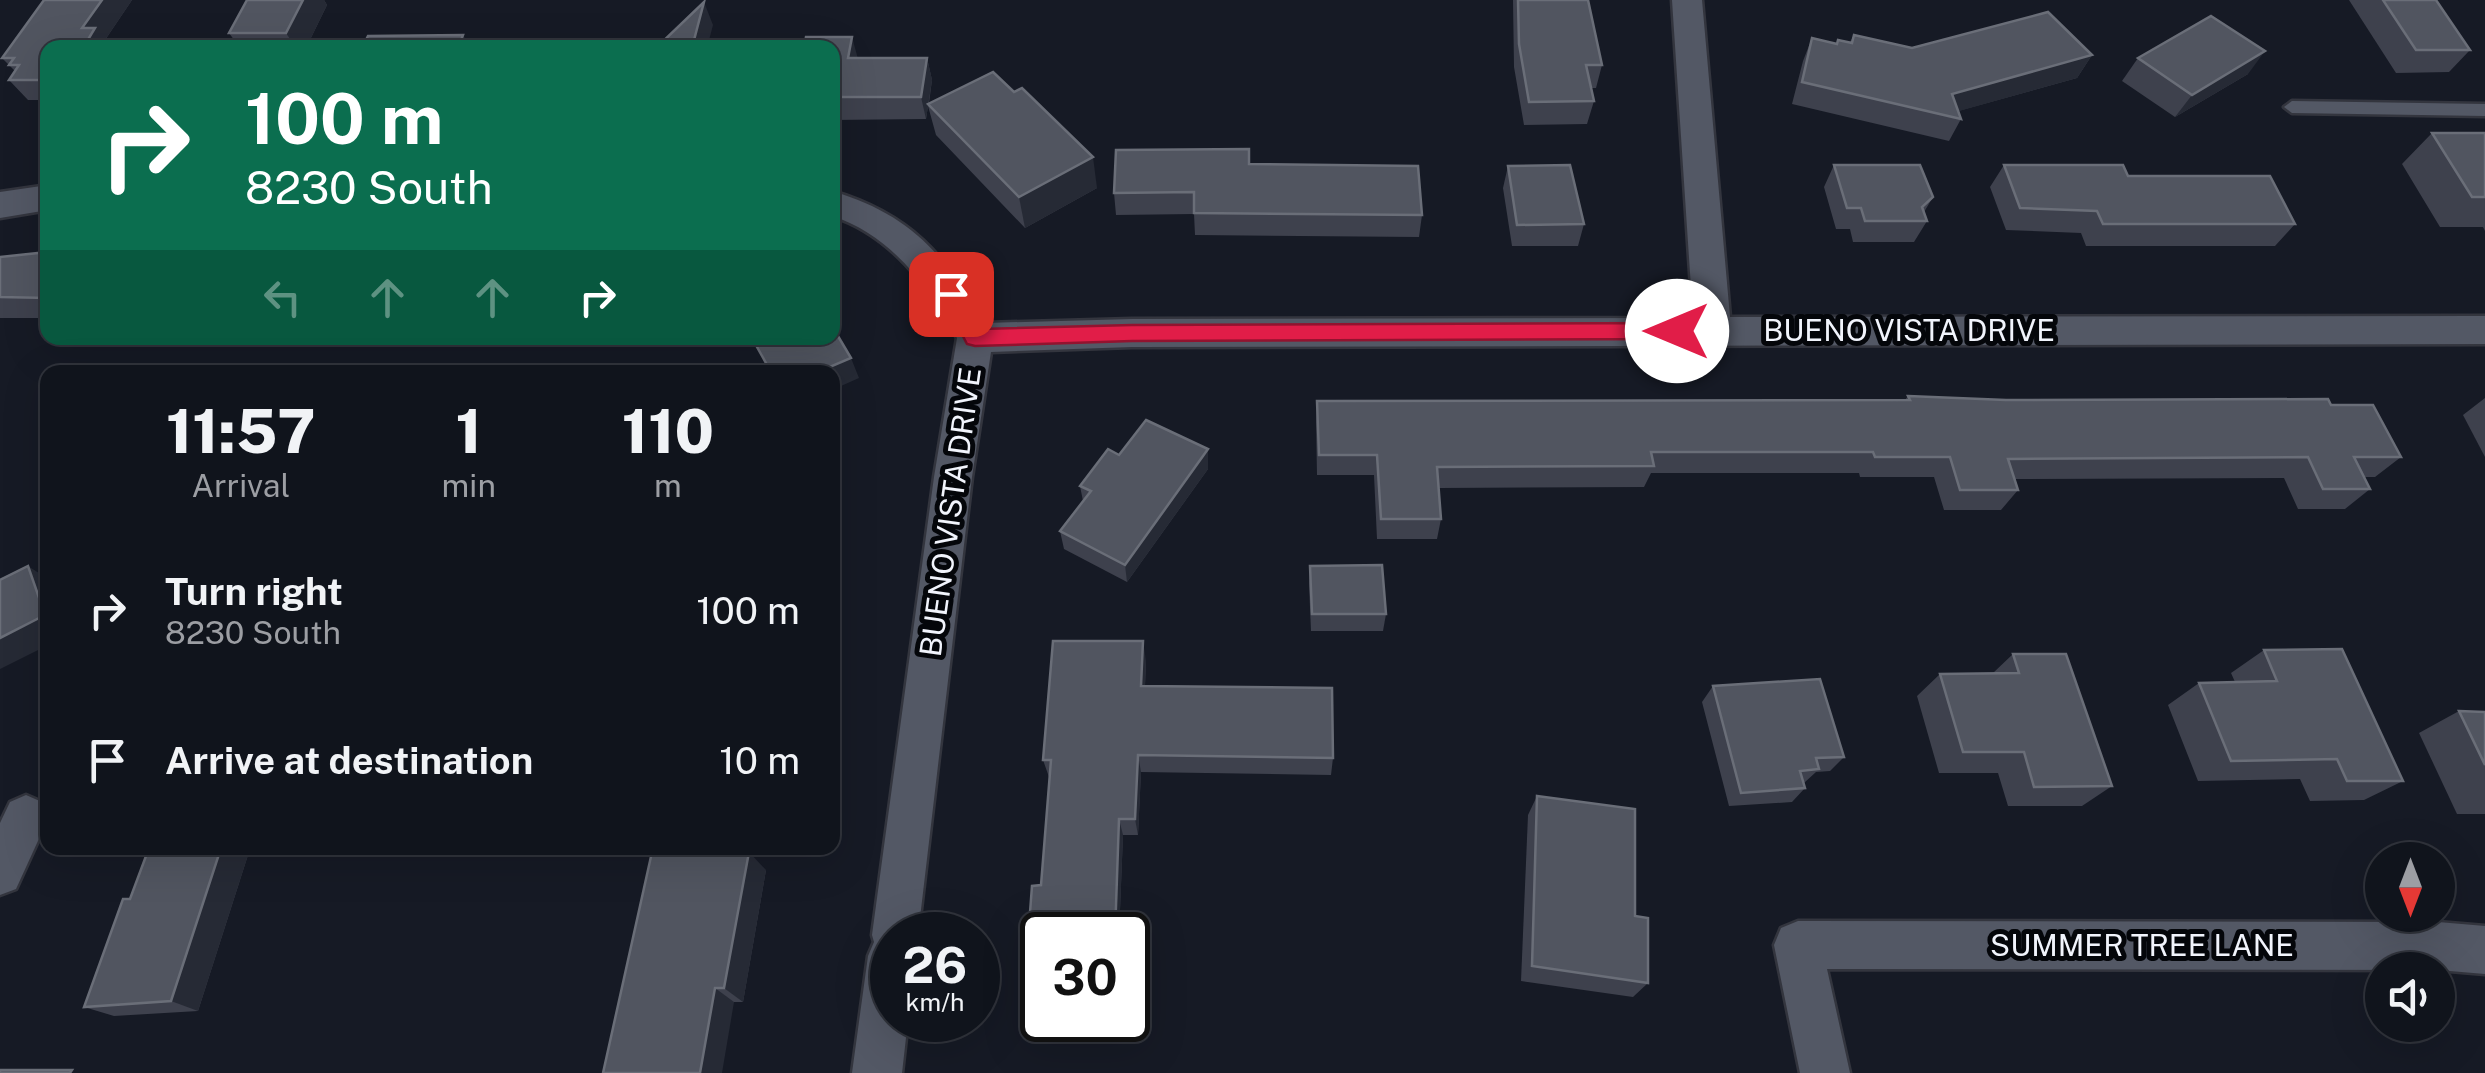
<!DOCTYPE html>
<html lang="en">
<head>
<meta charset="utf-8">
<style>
  body { margin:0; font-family:"Public Sans",sans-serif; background:#191d25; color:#f1f3f6; height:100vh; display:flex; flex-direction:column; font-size:38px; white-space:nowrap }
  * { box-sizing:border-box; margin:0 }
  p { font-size:32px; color:#9c9ea3 }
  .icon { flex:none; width:55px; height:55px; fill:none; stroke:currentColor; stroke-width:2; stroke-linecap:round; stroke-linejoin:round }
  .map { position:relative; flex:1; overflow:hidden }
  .details { position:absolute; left:40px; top:365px; width:800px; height:490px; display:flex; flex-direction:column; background:#10141c; border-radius:20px; box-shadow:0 10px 40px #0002,0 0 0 2px #30333b }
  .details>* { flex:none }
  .banner { position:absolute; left:40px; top:40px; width:800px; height:305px; border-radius:20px; box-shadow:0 10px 40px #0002,0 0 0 2px #30333b; background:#0b6e4f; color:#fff; overflow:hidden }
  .needle { width:65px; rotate:180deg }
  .controls { position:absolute; left:2365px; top:842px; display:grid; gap:20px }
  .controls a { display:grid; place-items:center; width:90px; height:90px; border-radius:50%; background:#10141c; box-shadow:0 10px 40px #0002,0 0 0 2px #30333b; font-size:50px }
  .speed { position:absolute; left:870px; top:912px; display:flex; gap:20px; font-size:50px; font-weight:700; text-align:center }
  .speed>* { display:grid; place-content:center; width:130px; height:130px; border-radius:50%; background:#10141c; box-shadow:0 10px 40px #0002,0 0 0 2px #30333b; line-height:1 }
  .speed small { font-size:25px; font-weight:400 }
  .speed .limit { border:5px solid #111; border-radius:15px; background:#fff; color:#111 }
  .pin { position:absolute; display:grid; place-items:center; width:85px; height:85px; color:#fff; margin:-42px; border-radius:20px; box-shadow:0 5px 15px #0006 }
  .me { position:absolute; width:110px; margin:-55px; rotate:270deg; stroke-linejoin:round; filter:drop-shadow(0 0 8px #0008) }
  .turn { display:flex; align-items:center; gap:35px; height:210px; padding:0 40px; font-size:45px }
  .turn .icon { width:130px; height:130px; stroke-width:2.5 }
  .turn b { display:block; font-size:70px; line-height:85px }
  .lanes { display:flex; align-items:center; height:95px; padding:0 40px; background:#0003; justify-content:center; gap:50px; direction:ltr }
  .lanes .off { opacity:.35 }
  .eta { display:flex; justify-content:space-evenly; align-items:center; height:170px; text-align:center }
  .eta b { font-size:60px; font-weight:800; line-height:70px }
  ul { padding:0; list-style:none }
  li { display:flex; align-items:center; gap:30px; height:150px; padding:0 40px }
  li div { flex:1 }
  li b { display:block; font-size:38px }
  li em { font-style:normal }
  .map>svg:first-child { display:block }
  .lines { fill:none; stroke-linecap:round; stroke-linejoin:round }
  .service-casing { stroke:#33353e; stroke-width:5 }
  .minor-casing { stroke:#33353e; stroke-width:5 }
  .service { fill:#535865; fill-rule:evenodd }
  .minor { fill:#535865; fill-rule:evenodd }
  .wall { fill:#3e414d }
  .shaded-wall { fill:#262a35 }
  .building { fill:#515560; stroke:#6a6e78; stroke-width:2.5 }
  .route { fill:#e11d48; stroke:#92132f; stroke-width:2.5 }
  .labels { text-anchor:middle; stroke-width:10; stroke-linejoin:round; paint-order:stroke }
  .street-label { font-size:30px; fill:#f1f4fc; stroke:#04060a }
</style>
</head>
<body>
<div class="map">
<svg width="2485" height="1073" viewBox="0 0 2485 1073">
  <rect width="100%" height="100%" fill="#161a25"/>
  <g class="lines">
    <defs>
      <path id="service" d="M 2292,101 L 2485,104 L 2485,116 L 2292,113 L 2284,107 Z"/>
      <g id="minor">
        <path d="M 1672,0 L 1702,0 L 1730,317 L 2485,316 L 2485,344 L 1132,347 L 991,352 L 972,477 L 918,935 L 892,935 L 892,1020 L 908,1020 L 902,1073 L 852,1073 L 868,956 L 874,942 L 872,935 L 934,477 L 957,338 C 928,286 891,235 832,216 L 832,191 C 910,214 945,255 985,323 L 1132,319 L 1693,318 Z"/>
        <path d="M 48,185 L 48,210 L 0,218 L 0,192 Z"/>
        <path d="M 26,795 L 42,802 L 48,819 L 16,889 L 0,895 L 0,823 L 10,802 Z"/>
        <path d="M 1798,921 L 2438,922 L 2485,926 L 2485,974 L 2438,970 L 1827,969 L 1850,1073 L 1800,1073 L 1774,945 L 1781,928 Z"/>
      </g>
    </defs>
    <!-- service casing -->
    <use href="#service" class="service-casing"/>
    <!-- minor casing -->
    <use href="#minor" class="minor-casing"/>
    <!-- service -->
    <use href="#service" class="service"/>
    <!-- minor -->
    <use href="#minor" class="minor"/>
  </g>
  <!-- wall -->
  <g class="wall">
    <path d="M 44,0 L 132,0 L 105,40 L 48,48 L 48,100 L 28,100 L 9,80 L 15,71 L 2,58 Z"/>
    <path d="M 247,0 L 324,0 L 327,5 L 306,48 L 240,48 L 229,33 Z"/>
    <path d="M 1513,0 L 1588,0 L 1602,65 L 1596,88 L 1591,88 L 1594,101 L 1587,124 L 1524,125 L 1514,67 Z"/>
    <path d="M 2349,0 L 2436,0 L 2470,50 L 2449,72 L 2396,73 Z"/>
    <path d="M 1854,35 L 1912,48 L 2092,55 L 2077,78 L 1958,111 L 1961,119 L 1949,141 L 1792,104 L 1803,61 L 1812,38 L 1836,44 L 1838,40 L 1850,42 Z"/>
    <path d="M 832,48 L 858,58 L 927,58 L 932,80 L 929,103 L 1097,188 L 1025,228 L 936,135 L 928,106 L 926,119 L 832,120 Z"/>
    <path d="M 2138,58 L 2248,74 L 2175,117 L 2122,81 Z"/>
    <path d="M 2432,133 L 2485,133 L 2485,231 L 2483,227 L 2440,227 L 2402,164 Z"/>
    <path d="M 1249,164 L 1422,215 L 1419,237 L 1195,235 L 1194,214 L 1116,215 L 1114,193 Z"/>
    <path d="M 1834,165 L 1933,197 L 1924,212 L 1927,221 L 1914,242 L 1853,242 L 1850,229 L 1836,229 L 1824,187 Z"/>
    <path d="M 2004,165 L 2128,176 L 2295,224 L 2275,246 L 2086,246 L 2081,233 L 2006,230 L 1990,187 Z"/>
    <path d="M 1508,166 L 1584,224 L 1578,246 L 1512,246 L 1503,188 Z"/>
    <path d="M 48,252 L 48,318 L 0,318 L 0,257 Z"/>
    <path d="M 1908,396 L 2006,400 L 2331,405 L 2401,457 L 2375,477 L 2365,477 L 2370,489 L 2345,509 L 2298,509 L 2284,478 L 2015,479 L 2018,490 L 2001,510 L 1944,510 L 1934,477 L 1860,477 L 1859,473 L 1651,473 L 1644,487 L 1439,488 L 1441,519 L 1437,539 L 1377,539 L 1374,475 L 1317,475 L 1316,422 L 1317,401 L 1905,400 Z"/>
    <path d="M 2485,398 L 2485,457 L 2463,415 Z"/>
    <path d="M 1119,455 L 1208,469 L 1127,582 L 1064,549 L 1060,531 L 1083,501 L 1080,486 Z"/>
    <path d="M 1310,566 L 1386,614 L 1383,631 L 1311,631 L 1309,584 Z"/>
    <path d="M 2264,650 L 2403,781 L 2364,800 L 2310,801 L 2300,779 L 2198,781 L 2168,705 L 2199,683 L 2235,682 L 2231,673 Z"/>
    <path d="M 2013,654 L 2112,786 L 2082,806 L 2008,806 L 1998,773 L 1939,773 L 1917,696 L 1940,674 L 1993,673 Z"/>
    <path d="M 1146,661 L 1145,686 L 1333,758 L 1331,775 L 1141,772 L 1138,835 L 1123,835 L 1119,935 L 1042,935 L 1042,1020 L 1116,1020 L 1116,1028 L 1029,1029 L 1022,1019 L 1041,885 L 1049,777 L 1043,760 Z"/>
    <path d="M 1713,686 L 1844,757 L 1830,771 L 1816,772 L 1804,783 L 1805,788 L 1792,802 L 1729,806 L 1702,702 Z"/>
    <path d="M 2459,711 L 2485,712 L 2485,814 L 2457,814 L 2419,733 Z"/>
    <path d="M 1537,796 L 1635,916 L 1648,983 L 1633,997 L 1521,981 L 1528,815 Z"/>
    <path d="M 149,848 L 234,848 L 248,855 L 198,1011 L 114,1016 L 84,1007 L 130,899 Z"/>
    <path d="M 766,870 L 743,1002 L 734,1002 L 603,1073 Z"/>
  </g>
  <!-- shaded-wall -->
  <g class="shaded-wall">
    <path d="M 102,0 L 132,0 L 105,40 L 111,48 L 83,48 L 82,28 Z"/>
    <path d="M 303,0 L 324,0 L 327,5 L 306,48 L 296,48 L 286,33 Z"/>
    <path d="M 704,2 L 713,25 L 707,48 L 693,44 Z"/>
    <path d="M 463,35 L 471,48 L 458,48 Z"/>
    <path d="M 852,37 L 858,59 L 848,58 Z"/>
    <path d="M 2265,51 L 2248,74 L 2175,117 L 2192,95 Z"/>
    <path d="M 2092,55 L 2077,78 L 1945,115 L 1952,94 Z"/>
    <path d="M 927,58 L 932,80 L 926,119 L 921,97 Z"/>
    <path d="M 1093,157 L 1097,188 L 1025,228 L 1019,197 Z"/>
    <path d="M 851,358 L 859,378 L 832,390 L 832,372 L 818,372 Z"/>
    <path d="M 1208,449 L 1208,469 L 1127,582 L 1125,565 Z"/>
    <path d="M 28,566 L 48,579 L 48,645 L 0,669 L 0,638 Z"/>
    <path d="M 1143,641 L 1146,661 L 1144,705 L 1141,686 Z"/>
    <path d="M 1138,755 L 1141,772 L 1138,835 L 1135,819 Z"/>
    <path d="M 1119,819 L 1123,835 L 1119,935 L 1115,935 Z"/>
    <path d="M 221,848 L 234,848 L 248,855 L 198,1011 L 171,1001 Z"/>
    <path d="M 749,852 L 766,870 L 743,1002 L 724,988 Z"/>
    <path d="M 715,988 L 734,1002 L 722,1073 L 700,1073 Z"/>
  </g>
  <!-- building -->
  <g class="building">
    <path d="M 44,0 L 102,0 L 82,28 L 95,28 L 83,48 L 48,48 L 48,80 L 9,80 L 19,65 L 9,65 L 14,58 L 2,58 Z"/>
    <path d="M 247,0 L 303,0 L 286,33 L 229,33 Z"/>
    <path d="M 1518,0 L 1588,0 L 1602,65 L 1586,65 L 1594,101 L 1529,102 L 1519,44 Z"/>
    <path d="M 2383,0 L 2436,0 L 2470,50 L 2416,50 Z"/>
    <path d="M 704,2 L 693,44 L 723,44 L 722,48 L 656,48 Z"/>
    <path d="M 2048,12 L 2092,55 L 1952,94 L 1961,119 L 1802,82 L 1812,38 L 1837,44 L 1838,40 L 1852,43 L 1854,35 L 1912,48 Z"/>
    <path d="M 2211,16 L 2265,51 L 2192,95 L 2138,58 Z"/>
    <path d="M 463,35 L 458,48 L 362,48 L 368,36 Z"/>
    <path d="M 806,37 L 852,37 L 848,58 L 927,58 L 921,97 L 832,97 L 832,48 L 804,48 Z"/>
    <path d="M 993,72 L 1014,92 L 1022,88 L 1093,157 L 1019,197 L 928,104 Z"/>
    <path d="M 2432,133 L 2485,133 L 2485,197 L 2472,197 Z"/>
    <path d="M 1249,149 L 1249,164 L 1418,166 L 1422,215 L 1194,213 L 1194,192 L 1114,193 L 1116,150 Z"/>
    <path d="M 1570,165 L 1584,224 L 1517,225 L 1508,166 Z"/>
    <path d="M 1834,165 L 1920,165 L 1933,197 L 1922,207 L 1927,221 L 1865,221 L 1861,208 L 1847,208 Z"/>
    <path d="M 2004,165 L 2123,165 L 2128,176 L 2270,176 L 2295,224 L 2103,224 L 2097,211 L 2020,208 Z"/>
    <path d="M 48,252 L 48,298 L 0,297 L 0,257 Z"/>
    <path d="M 832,326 L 851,358 L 818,372 L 771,372 L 752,338 L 832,338 Z"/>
    <path d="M 1908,396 L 2006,400 L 2328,399 L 2331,405 L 2373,405 L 2401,457 L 2354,457 L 2370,489 L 2323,489 L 2308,457 L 2008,459 L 2018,490 L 1960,490 L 1950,457 L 1875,457 L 1873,452 L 1651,452 L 1654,466 L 1437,467 L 1441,519 L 1381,519 L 1377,455 L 1319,455 L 1317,401 L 1910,400 Z"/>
    <path d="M 1146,420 L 1208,449 L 1125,565 L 1060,531 L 1091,491 L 1080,486 L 1108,449 L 1119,455 Z"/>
    <path d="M 1382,565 L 1386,614 L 1312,614 L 1310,566 Z"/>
    <path d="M 28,566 L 45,615 L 0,638 L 0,580 Z"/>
    <path d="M 1053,641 L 1143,641 L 1141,686 L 1332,688 L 1333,758 L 1138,755 L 1135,819 L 1119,819 L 1115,935 L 1042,935 L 1042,1018 L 1022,1019 L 1032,886 L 1041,885 L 1051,760 L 1043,760 Z"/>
    <path d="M 2342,649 L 2403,781 L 2347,781 L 2337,759 L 2231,761 L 2199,683 L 2277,681 L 2264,650 Z"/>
    <path d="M 2013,654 L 2066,654 L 2112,786 L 2034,787 L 2024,752 L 1963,752 L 1940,674 L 2019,673 Z"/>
    <path d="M 1820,679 L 1844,757 L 1816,758 L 1819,769 L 1800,771 L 1805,788 L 1741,793 L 1713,686 Z"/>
    <path d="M 2459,711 L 2485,712 L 2485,765 Z"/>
    <path d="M 1537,796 L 1635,809 L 1635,916 L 1648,918 L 1648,983 L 1532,966 Z"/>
    <path d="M 149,848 L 221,848 L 171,1001 L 84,1007 L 123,899 L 130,899 Z"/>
    <path d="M 652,852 L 749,852 L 724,988 L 715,988 L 700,1073 L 603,1073 Z"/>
    <path d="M 0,1070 L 72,1070 L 70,1073 L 0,1073 Z"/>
  </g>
  <!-- route -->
  <path class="route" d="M 951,286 L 958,288 L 981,329 L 1132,325 L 1677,323 L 1687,331 L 1677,339 L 1132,341 L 975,346 L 967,344 L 941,294 Z"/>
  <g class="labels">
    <!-- street labels -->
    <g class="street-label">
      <text x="1909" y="341">BUENO VISTA DRIVE</text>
      <text transform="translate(951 512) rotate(-82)" y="10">BUENO VISTA DRIVE</text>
      <text x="2142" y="956">SUMMER TREE LANE</text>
    </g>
  </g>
</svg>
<div class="controls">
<a><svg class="needle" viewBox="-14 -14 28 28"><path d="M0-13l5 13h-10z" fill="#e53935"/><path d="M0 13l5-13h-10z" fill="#9c9ea3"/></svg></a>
<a><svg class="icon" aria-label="sound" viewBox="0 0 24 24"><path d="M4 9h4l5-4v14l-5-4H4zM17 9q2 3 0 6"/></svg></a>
</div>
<div class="speed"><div>26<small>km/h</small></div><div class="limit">30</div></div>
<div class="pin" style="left:951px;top:294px;background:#d93025"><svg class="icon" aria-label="arrive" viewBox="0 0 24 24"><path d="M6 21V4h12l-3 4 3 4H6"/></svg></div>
<svg class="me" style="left:1677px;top:331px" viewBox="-20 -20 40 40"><circle r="19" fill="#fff"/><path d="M0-13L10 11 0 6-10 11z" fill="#e11d48"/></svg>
<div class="banner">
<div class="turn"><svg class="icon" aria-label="right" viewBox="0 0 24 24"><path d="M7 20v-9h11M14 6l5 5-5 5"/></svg><div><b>100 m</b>8230 South</div></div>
<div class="lanes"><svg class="icon off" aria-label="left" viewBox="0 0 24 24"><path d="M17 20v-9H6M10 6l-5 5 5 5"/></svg><svg class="icon off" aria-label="ahead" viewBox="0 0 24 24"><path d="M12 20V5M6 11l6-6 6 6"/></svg><svg class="icon off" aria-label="ahead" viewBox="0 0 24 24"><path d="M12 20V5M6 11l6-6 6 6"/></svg><svg class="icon" aria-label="right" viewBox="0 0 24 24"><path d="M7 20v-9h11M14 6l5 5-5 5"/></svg></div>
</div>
<section class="details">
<div class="eta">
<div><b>11:57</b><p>Arrival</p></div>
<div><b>1</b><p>min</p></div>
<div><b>110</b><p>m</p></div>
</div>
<ul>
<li><svg class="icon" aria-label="right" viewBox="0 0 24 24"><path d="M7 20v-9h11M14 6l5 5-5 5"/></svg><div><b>Turn right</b><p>8230 South</p></div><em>100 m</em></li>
<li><svg class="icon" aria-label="arrive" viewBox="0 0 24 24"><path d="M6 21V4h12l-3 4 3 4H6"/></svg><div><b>Arrive at destination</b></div><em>10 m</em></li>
</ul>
</section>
</div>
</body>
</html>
